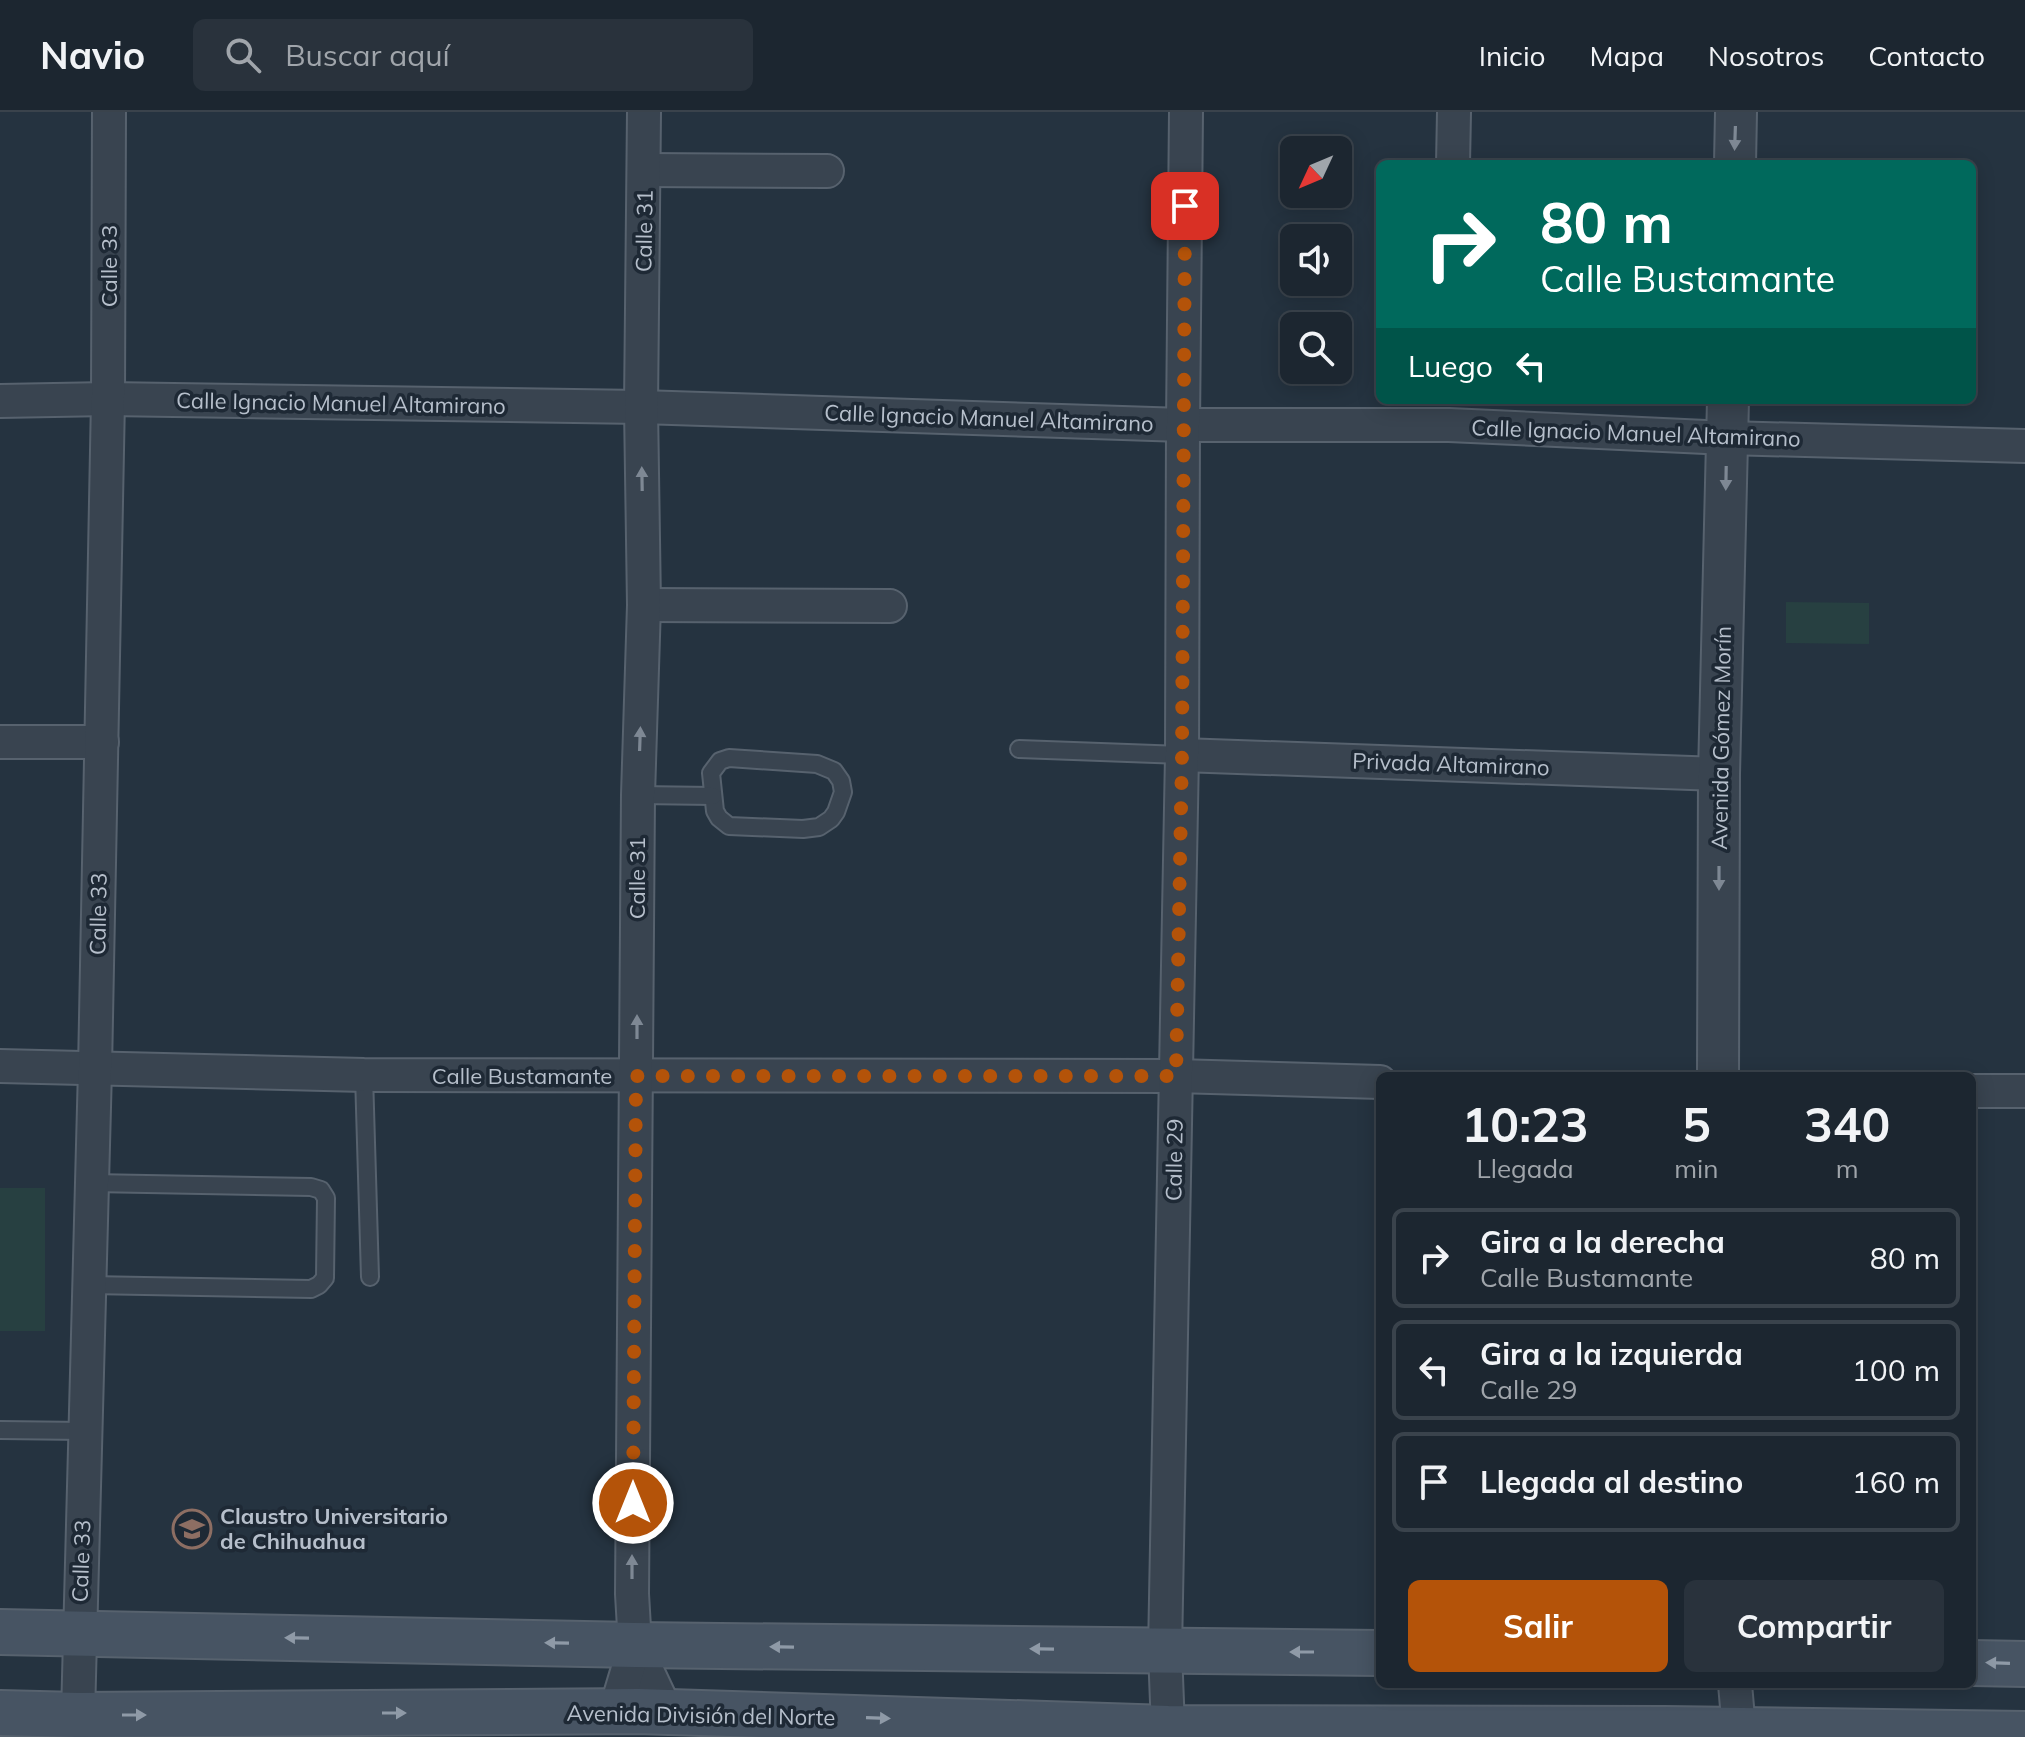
<!DOCTYPE html>
<html lang="es">
<head>
<meta charset="utf-8">
<style>
  body { margin:0; font-family:Mulish,sans-serif; background:#29323c; color:#f1f3f6; height:100vh; display:flex; flex-direction:column; font-size:30px; white-space:nowrap }
  * { box-sizing:border-box; margin:0 }
  p { font-size:26px; color:#a0a5ab }
  .icon { flex:none; width:44px; height:44px; fill:none; stroke:currentColor; stroke-width:2; stroke-linecap:round; stroke-linejoin:round }
  .map { position:relative; flex:1; overflow:hidden }
  .side { position:absolute; left:1376px; top:960px; width:600px; height:616px; display:flex; flex-direction:column; background:#1c2630; border-radius:12px; box-shadow:0 4px 20px #0003,0 0 0 2px #3a434c }
  .side>* { flex:none }
  .banner { position:absolute; left:1376px; top:48px; width:600px; height:244px; border-radius:12px; box-shadow:0 4px 20px #0003,0 0 0 2px #3a434c; background:#00695c; color:#fff; overflow:hidden }
  .needle { width:52px; rotate:226deg }
  .controls { position:absolute; left:1280px; top:24px; display:grid; gap:16px }
  .controls a { display:grid; place-items:center; width:72px; height:72px; border-radius:12px; background:#1c2630; box-shadow:0 4px 20px #0003,0 0 0 2px #3a434c; font-size:40px }
  .pin { position:absolute; display:grid; place-items:center; width:68px; height:68px; color:#fff; margin:-34px; border-radius:16px; box-shadow:0 4px 12px #0006 }
  .me { position:absolute; width:88px; margin:-44px; rotate:0deg; stroke-linejoin:round; filter:drop-shadow(0 0 6px #0008) }
  .turn { display:flex; align-items:center; gap:28px; height:168px; padding:0 32px; font-size:36px }
  .turn .icon { width:104px; height:104px; stroke-width:2.5 }
  .turn b { display:block; font-size:56px; line-height:68px }
  .then { display:flex; align-items:center; height:76px; padding:0 32px; background:#0003; gap:16px; font-size:30px }
  .eta { display:flex; justify-content:space-evenly; align-items:center; height:136px; text-align:center }
  .eta b { font-size:48px; font-weight:700; line-height:56px }
  .cta { display:flex; gap:16px; margin-top:auto; padding:16px 32px }
  .cta a { flex:1; height:92px; border-radius:12px; background:#b45309; color:#fff; font-size:32px; font-weight:700; line-height:92px; text-align:center }
  .cta a+a { background:#29323c; color:#f1f3f6 }
  ul { padding:0; list-style:none }
  li { display:flex; align-items:center; gap:24px; height:100px; margin:0 16px 12px; padding:0 16px; border:4px solid #3a434c; border-radius:12px }
  li div { flex:1 }
  li b { display:block; font-size:30px }
  li em { font-style:normal }
  header { display:flex; align-items:center; gap:48px; box-sizing:border-box; height:112px; padding:0 40px; background:#1c2630; border-bottom:2px solid #3a434c }
  header strong { font-size:38px }
  nav { display:flex; gap:44px; margin-inline-start:auto; font-size:28px }
  .search { width:560px; height:72px; background:#29323c; display:flex; align-items:center; gap:20px; box-sizing:border-box; padding:0 28px; border-radius:12px; color:#a0a5ab; font-size:30px }
  .map>svg:first-child { display:block }
  .pitch { fill:#274041 }
  .lines { fill:none; stroke-linecap:round; stroke-linejoin:round }
  .service-casing { stroke:#57626e; stroke-width:20 }
  .minor-casing { stroke:#57626e; stroke-width:36 }
  .tertiary-casing { stroke:#57626e; stroke-width:44 }
  .secondary-casing { stroke:#57626e; stroke-width:48 }
  .service { stroke:#394450; stroke-width:16 }
  .minor { stroke:#394450; stroke-width:32 }
  .tertiary { stroke:#394450; stroke-width:40 }
  .secondary { stroke:#475463; stroke-width:44 }
  .oneway { fill:#7e8894 }
  .oneway2 { fill:#8f9aa7 }
  .route { stroke:#b45309; stroke-width:14; stroke-dasharray:0 25.2 }
  .labels { text-anchor:middle; stroke-width:7; stroke-linejoin:round; paint-order:stroke }
  .street-label { font-size:22px; fill:#b6bfcb; stroke:#1e2935 }
  .poi-label { font-size:22px; font-weight:bold; fill:#b6bfcb; stroke:#1e2935; text-anchor:start }
</style>
</head>
<body>
<header>
<strong>Navio</strong>
<div class="search"><svg class="icon" aria-label="search" viewBox="0 0 24 24"><circle cx="10" cy="10" r="6"/><path d="M15 15l6 6"/></svg>Buscar aquí</div>
<nav><a>Inicio</a><a>Mapa</a><a>Nosotros</a><a>Contacto</a></nav>
</header>
<div class="map">
<svg width="2025" height="1625" viewBox="0 0 2025 1625">
  <rect width="100%" height="100%" fill="#253340"/>
  <!-- pitch -->
  <g class="pitch">
    <path d="M 1786,490 L 1869,491 L 1869,532 L 1786,531 Z"/>
    <rect x="0" y="1076" width="45" height="143"/>
  </g>
  <g class="lines">
    <defs>
      <g id="service">
        <path d="M 1019,637 L 1182,643"/>
        <path d="M 729,646 L 817,652 L 834,659 L 841,669 L 843,680 L 836,700 L 831,707 L 819,715 L 803,717 L 729,714 L 719,706 L 715,699 L 711,661 L 720,649 Z"/>
        <path d="M 638,683 L 713,684"/>
        <path d="M 364,963 L 370,1165"/>
        <path d="M 89,1173 L 311,1177 L 319,1173 L 325,1166 L 326,1086 L 321,1078 L 311,1075 L 92,1071"/>
        <path d="M 0,1318 L 85,1319"/>
      </g>
      <g id="minor">
        <path d="M 1453,52 L 1454,0"/>
        <path d="M 644,58 L 827,59"/>
        <path d="M 0,289 L 108,287 L 641,295 L 1183,313 L 1449,313 L 1727,326 L 2025,334"/>
        <path d="M 644,493 L 890,494"/>
        <path d="M 0,630 L 102,630"/>
        <path d="M 1182,643 L 1719,662"/>
        <path d="M 0,954 L 364,963 L 1176,964 L 1380,970"/>
        <path d="M 1972,979 L 2025,979"/>
        <path d="M 635,1533 L 666,1599"/>
        <path d="M 1735,1572 L 1739,1618"/>
        <path d="M 615,1600 L 635,1533 L 632,1482 L 638,683 L 644,493 L 641,295 L 644,0"/>
        <path d="M 78,1603 L 95,957 L 108,287 L 109,0"/>
        <path d="M 1168,1616 L 1165,1539 L 1182,643 L 1183,313 L 1186,0"/>
      </g>
      <g id="tertiary">
        <path d="M 1735,52 L 1736,0"/>
        <path d="M 1718,964 L 1719,662 L 1728,288"/>
      </g>
      <g id="secondary">
        <path d="M 0,1520 L 635,1533 L 1380,1541"/>
        <path d="M 1972,1551 L 2025,1552"/>
        <path d="M 0,1601 L 78,1603 L 638,1599 L 1168,1616 L 1666,1617 L 2025,1622"/>
      </g>
    </defs>
    <!-- service casing -->
    <use href="#service" class="service-casing"/>
    <!-- minor casing -->
    <use href="#minor" class="minor-casing"/>
    <!-- tertiary casing -->
    <use href="#tertiary" class="tertiary-casing"/>
    <!-- secondary casing -->
    <use href="#secondary" class="secondary-casing"/>
    <!-- service -->
    <use href="#service" class="service"/>
    <!-- minor -->
    <use href="#minor" class="minor"/>
    <!-- tertiary -->
    <use href="#tertiary" class="tertiary"/>
    <!-- secondary -->
    <use href="#secondary" class="secondary"/>
  </g>
  <!-- one-way arrows -->
  <defs><path id="oneway-solid" d="M-6-.8H1V-3.2L6.5 0L1 3.2V.8H-6Z" transform="scale(2)"/></defs>
  <g class="oneway">
    <use href="#oneway-solid" transform="translate(1735 26) rotate(92)"/>
    <use href="#oneway-solid" transform="translate(1726 366) rotate(91)"/>
    <use href="#oneway-solid" transform="translate(642 367) rotate(-91)"/>
    <use href="#oneway-solid" transform="translate(640 627) rotate(-88)"/>
    <use href="#oneway-solid" transform="translate(1719 766) rotate(90)"/>
    <use href="#oneway-solid" transform="translate(637 915) rotate(-90)"/>
    <use href="#oneway-solid" transform="translate(632 1455) rotate(-90)"/>
  </g>
  <g class="oneway2">
    <use href="#oneway-solid" transform="translate(297 1526) rotate(-179)"/>
    <use href="#oneway-solid" transform="translate(557 1531) rotate(-179)"/>
    <use href="#oneway-solid" transform="translate(782 1535) rotate(-179)"/>
    <use href="#oneway-solid" transform="translate(1042 1537) rotate(-179)"/>
    <use href="#oneway-solid" transform="translate(1302 1540) rotate(-180)"/>
    <use href="#oneway-solid" transform="translate(1998 1551) rotate(-178)"/>
    <use href="#oneway-solid" transform="translate(394 1601)"/>
    <use href="#oneway-solid" transform="translate(134 1603)"/>
    <use href="#oneway-solid" transform="translate(878 1606) rotate(2)"/>
  </g>
  <g class="lines">
    <!-- route -->
    <path class="route" d="M 633,1391 L 636,964 L 1176,964 L 1182,643 L 1185,94"/>
  </g>
  <!-- icons -->
  <defs>
    <symbol id="university-ring" viewBox="-11 -11 22 22"><circle r="9.5" fill="#1e2935" stroke="#8d6e63" stroke-width="1.5"/><path d="M0-5L7-2L0 1L-7-2ZM-4 1L0 2.5L4 1V4Q0 6-4 4Z" fill="#8d6e63"/></symbol>
  </defs>
  <g fill-rule="evenodd">
    <use href="#university-ring" x="170" y="1395" width="44" height="44"/>
  </g>
  <g class="labels">
    <!-- street labels -->
    <g class="street-label">
      <text transform="translate(644 119) rotate(-89)" y="8">Calle 31</text>
      <text transform="translate(109 154) rotate(-90)" y="8">Calle 33</text>
      <text transform="translate(341 291) rotate(1)" y="8">Calle Ignacio Manuel Altamirano</text>
      <text transform="translate(989 306) rotate(2)" y="8">Calle Ignacio Manuel Altamirano</text>
      <text transform="translate(1636 321) rotate(2)" y="8">Calle Ignacio Manuel Altamirano</text>
      <text transform="translate(1721 626) rotate(-89)" y="8">Avenida Gómez Morín</text>
      <text transform="translate(1451 652) rotate(2)" y="8">Privada Altamirano</text>
      <text transform="translate(637 766) rotate(-90)" y="8">Calle 31</text>
      <text transform="translate(98 802) rotate(-89)" y="8">Calle 33</text>
      <text x="522" y="972">Calle Bustamante</text>
      <text transform="translate(1174 1048) rotate(-89)" y="8">Calle 29</text>
      <text transform="translate(81 1449) rotate(-88)" y="8">Calle 33</text>
      <text transform="translate(701 1603) rotate(1)" y="8">Avenida División del Norte</text>
    </g>
    <!-- poi labels -->
    <g class="poi-label">
      <text x="220" y="1412">Claustro Universitario<tspan x="220" dy="25">de Chihuahua</tspan></text>
    </g>
  </g>
</svg>
<div class="controls">
<a><svg class="needle" viewBox="-14 -14 28 28"><path d="M0-13l5 13h-10z" fill="#e53935"/><path d="M0 13l5-13h-10z" fill="#a0a5ab"/></svg></a>
<a><svg class="icon" aria-label="sound" viewBox="0 0 24 24"><path d="M4 9h4l5-4v14l-5-4H4zM17 9q2 3 0 6"/></svg></a>
<a><svg class="icon" aria-label="search" viewBox="0 0 24 24"><circle cx="10" cy="10" r="6"/><path d="M15 15l6 6"/></svg></a>
</div>
<div class="pin" style="left:1185px;top:94px;background:#d93025"><svg class="icon" aria-label="arrive" viewBox="0 0 24 24"><path d="M6 21V4h12l-3 4 3 4H6"/></svg></div>
<svg class="me" style="left:633px;top:1391px" viewBox="-20 -20 40 40"><circle r="17" fill="#b45309" stroke="#fff" stroke-width="3"/><path d="M0-11L8 9 0 5-8 9z" fill="#fff"/></svg>
<div class="banner">
<div class="turn"><svg class="icon" aria-label="right" viewBox="0 0 24 24"><path d="M7 20v-9h11M14 6l5 5-5 5"/></svg><div><b>80 m</b>Calle Bustamante</div></div>
<div class="then">Luego<svg class="icon" aria-label="left" viewBox="0 0 24 24"><path d="M17 20v-9H6M10 6l-5 5 5 5"/></svg></div>
</div>
<section class="side">
<div class="eta">
<div><b>10:23</b><p>Llegada</p></div>
<div><b>5</b><p>min</p></div>
<div><b>340</b><p>m</p></div>
</div>
<ul>
<li><svg class="icon" aria-label="right" viewBox="0 0 24 24"><path d="M7 20v-9h11M14 6l5 5-5 5"/></svg><div><b>Gira a la derecha</b><p>Calle Bustamante</p></div><em>80 m</em></li>
<li><svg class="icon" aria-label="left" viewBox="0 0 24 24"><path d="M17 20v-9H6M10 6l-5 5 5 5"/></svg><div><b>Gira a la izquierda</b><p>Calle 29</p></div><em>100 m</em></li>
<li><svg class="icon" aria-label="arrive" viewBox="0 0 24 24"><path d="M6 21V4h12l-3 4 3 4H6"/></svg><div><b>Llegada al destino</b></div><em>160 m</em></li>
</ul>
<div class="cta"><a>Salir</a><a>Compartir</a></div>
</section>
</div>
</body>
</html>
